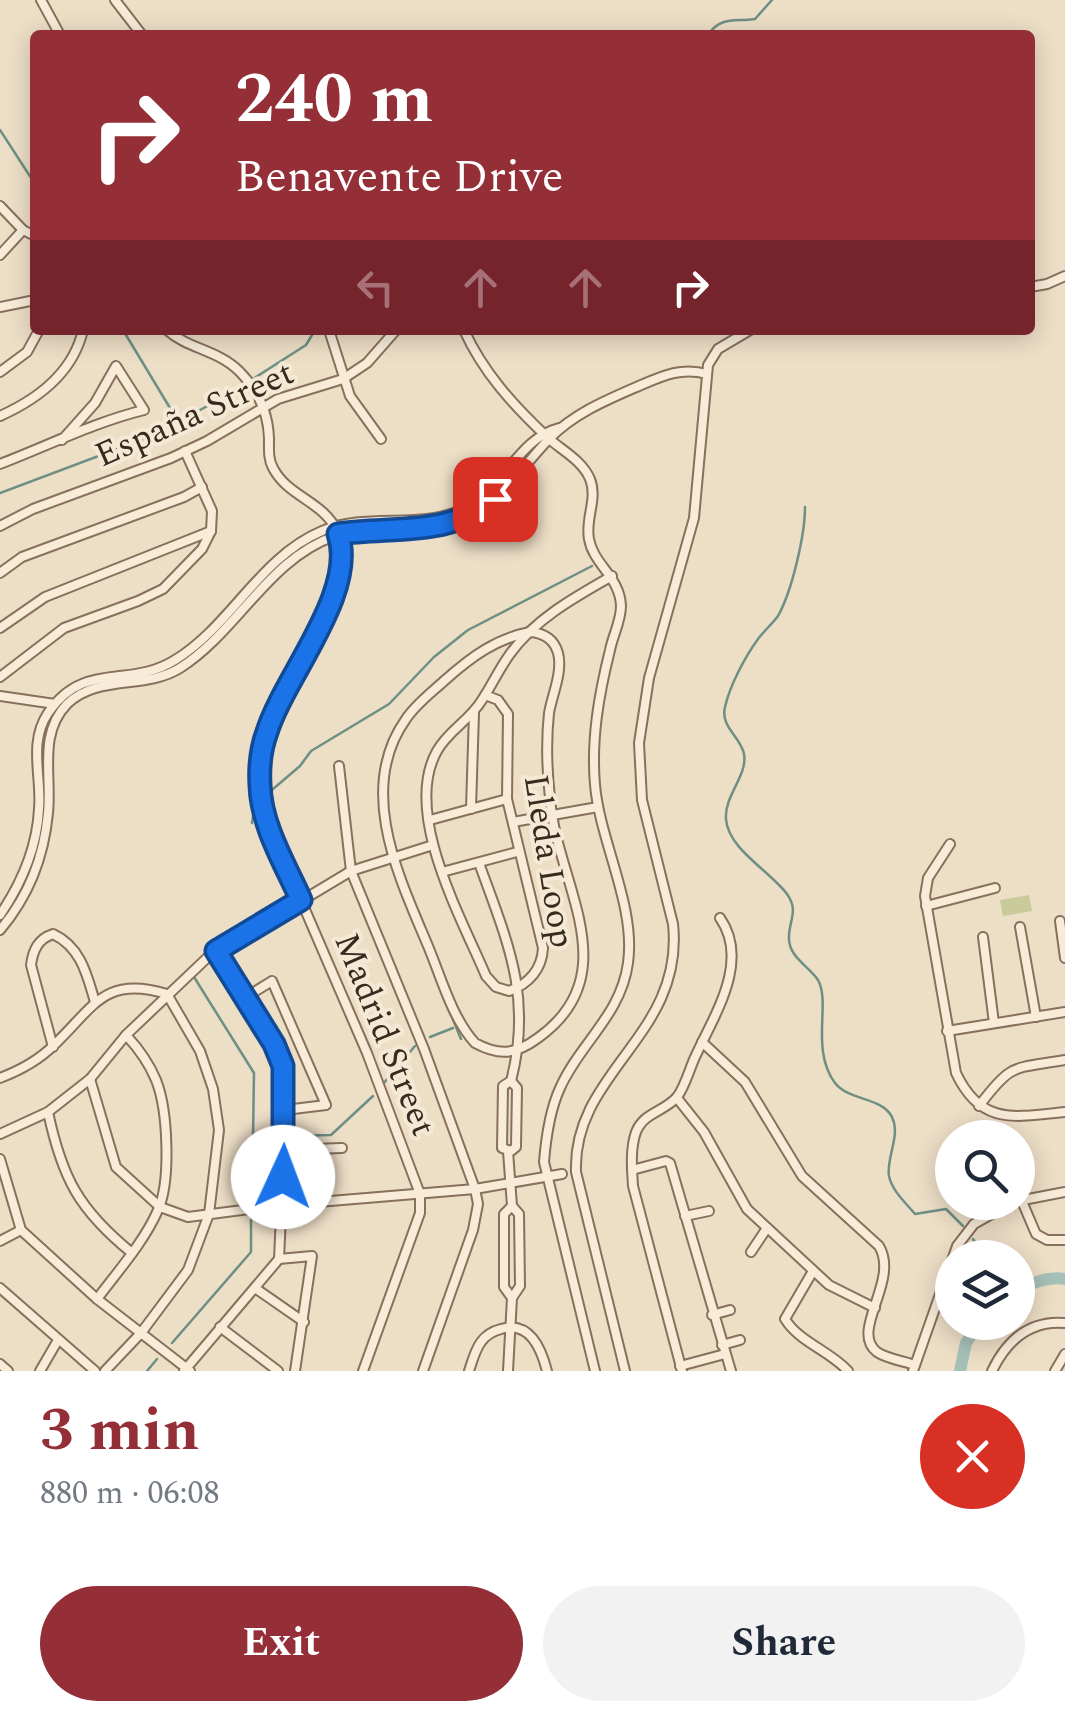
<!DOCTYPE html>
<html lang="en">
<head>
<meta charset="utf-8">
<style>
  body { margin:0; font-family:Spectral,serif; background:#f2f2f3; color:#1f2937; height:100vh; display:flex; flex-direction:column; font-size:38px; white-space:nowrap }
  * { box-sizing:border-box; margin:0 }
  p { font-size:32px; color:#747a83 }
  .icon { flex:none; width:55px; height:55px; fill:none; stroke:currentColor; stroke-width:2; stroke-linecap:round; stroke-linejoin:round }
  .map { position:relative; height:1371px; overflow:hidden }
  .panel { display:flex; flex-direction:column; background:#fff; flex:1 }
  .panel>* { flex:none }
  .hud { position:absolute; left:30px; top:30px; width:1005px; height:305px; border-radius:10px; box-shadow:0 5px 25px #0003; background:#942e37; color:#fff; overflow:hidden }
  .tools { position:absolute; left:935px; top:1120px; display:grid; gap:20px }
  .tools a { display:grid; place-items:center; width:100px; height:100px; border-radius:50%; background:#fff; box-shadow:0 5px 25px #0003; font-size:50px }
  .pin { position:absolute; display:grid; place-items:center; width:85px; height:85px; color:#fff; margin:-42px; border-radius:20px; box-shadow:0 5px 15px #0006 }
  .me { position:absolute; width:110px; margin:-55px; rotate:2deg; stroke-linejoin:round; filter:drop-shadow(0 0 8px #0008) }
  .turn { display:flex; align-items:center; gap:35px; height:210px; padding:0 40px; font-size:45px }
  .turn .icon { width:130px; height:130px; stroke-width:2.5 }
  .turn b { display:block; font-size:70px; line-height:85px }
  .lanes { display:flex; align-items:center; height:95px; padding:0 40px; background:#0003; justify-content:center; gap:50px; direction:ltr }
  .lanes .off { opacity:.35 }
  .round { display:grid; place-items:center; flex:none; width:105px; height:105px; border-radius:52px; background:#f2f2f3 }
  .headline { display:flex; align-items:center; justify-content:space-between; height:170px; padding:0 40px }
  h1 { font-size:60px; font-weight:700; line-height:75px; color:#942e37 }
  .primary-button { display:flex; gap:20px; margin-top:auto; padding:20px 40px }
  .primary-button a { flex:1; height:115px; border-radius:60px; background:#942e37; color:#fff; font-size:40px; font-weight:700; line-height:115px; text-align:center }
  .primary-button a+a { background:#f2f2f3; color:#1f2937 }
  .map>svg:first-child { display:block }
  .green { fill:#c9cb9a }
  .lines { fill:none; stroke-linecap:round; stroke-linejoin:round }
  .stream { stroke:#6e8f84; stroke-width:2.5 }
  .river { stroke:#a7c0b7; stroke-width:12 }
  .minor-casing { stroke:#87705c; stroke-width:12 }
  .minor { stroke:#f8ecd9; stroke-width:8 }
  .route-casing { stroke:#114b97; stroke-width:25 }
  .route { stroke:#1a73e8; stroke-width:18 }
  .labels { text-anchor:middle; stroke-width:8; stroke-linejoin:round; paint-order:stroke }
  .street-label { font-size:35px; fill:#382a1f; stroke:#f4e9d5 }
</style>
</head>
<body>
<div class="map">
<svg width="1065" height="1371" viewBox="0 0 1065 1371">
  <rect width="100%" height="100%" fill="#eddec6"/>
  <!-- green -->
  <path class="green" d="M 1029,895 L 1032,911 L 1003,916 L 1000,900 Z"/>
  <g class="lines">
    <!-- stream -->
    <g class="stream">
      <path d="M 708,35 C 720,16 735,22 755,19 L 772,0"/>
      <path d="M 0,130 L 35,184"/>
      <path d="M 123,330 L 179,423"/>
      <path d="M 253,379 L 306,345 L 315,330"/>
      <path d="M 0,493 L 157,434 L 245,385"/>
      <path d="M 805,507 C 805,535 792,591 778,616 C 772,624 764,631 758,639 C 745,657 730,685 725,707 C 720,727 741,737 744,754 C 748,775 724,796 726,819 C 728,849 770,871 787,894 C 799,911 789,920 789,937 C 788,957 809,966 818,980 C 831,1003 810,1049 835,1083 C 849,1101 882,1097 892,1117 C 901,1135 886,1158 889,1176 C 892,1191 906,1203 915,1214 L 946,1209 L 963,1226"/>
      <path d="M 266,795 L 300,766 L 311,751 L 389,704 L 434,657 L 468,630 L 592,566"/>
      <path d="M 252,823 L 255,803"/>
      <path d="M 194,977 L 254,1073 L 252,1203"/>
      <path d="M 449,1010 L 461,1039"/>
      <path d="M 430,1037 L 453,1028"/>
      <path d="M 383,1084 L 415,1046"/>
      <path d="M 255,1137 L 331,1135 L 373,1096"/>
      <path d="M 973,1239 L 985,1258"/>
      <path d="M 172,1343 L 251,1252 L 251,1220"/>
      <path d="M 147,1371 L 157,1359"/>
    </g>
    <!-- river -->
    <g class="river">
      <path d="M 1018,1290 C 1031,1283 1049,1276 1065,1279"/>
      <path d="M 960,1371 L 966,1343 L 980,1322"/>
    </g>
    <defs>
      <g id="minor">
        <path d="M 41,0 L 60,35"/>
        <path d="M 115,0 L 142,35"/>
        <path d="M 0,206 L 23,230 L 35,236"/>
        <path d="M 0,255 L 23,230"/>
        <path d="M 1030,287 L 1047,284 L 1065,276"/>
        <path d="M 0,307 L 35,300"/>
        <path d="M 167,330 C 188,349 218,350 239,371 C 258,390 268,411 269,438 C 269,449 268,459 273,468 C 288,497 323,501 337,531 C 364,585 281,680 266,734 C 258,762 260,789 265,817 L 367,1053 L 420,1194 L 420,1213 L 363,1371"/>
        <path d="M 329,330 L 350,396 L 381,439"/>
        <path d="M 464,330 C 483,372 513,405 547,437 C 561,450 582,460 590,479 C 598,499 585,518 589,539 C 593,564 620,577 621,606 C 621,621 613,635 610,650 C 599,694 591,739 595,785 C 600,842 636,906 628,963 C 621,1015 580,1043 560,1088 C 550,1110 546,1137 544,1162 L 595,1371"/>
        <path d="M 0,372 L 27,352 L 39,330"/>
        <path d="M 0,416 C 38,399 73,373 83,330"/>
        <path d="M 0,464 C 47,446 95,422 144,410 L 116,366 L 95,403 L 62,440"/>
        <path d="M 0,526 L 33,509 L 171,458 L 207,441 L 278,399 L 343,379 L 367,363 L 396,330"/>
        <path d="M 0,573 L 22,557 L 184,497 L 202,487"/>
        <path d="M 0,628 L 45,597 L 211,531"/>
        <path d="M 530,632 C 544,633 554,639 558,653 C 563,672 552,695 549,713 C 546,741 547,771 550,798 C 556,883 629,973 538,1038 C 515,1055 499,1056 475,1043 C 452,1018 441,977 428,946 C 399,877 356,789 406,719 C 416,704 431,693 444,681 C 471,657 495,639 530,632 Z"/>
        <path d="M 0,677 L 64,628 L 138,601 L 163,589 L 202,549 L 211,531 L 212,511 L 185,451"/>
        <path d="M 485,695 L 498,700 L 508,714 L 507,799 L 543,948 C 542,969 529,984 509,991 L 496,987 L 486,976 C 462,919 402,813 437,751 C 448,731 470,720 482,700 C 492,685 499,669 510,654 C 535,619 575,597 612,576"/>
        <path d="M 0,696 L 55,704"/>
        <path d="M 339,766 L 351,871 L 424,1049 L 475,1189 L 478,1204 L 473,1230 L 423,1371"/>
        <path d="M 471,809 L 474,713"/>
        <path d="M 430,820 L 507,799"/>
        <path d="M 513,822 L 598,807"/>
        <path d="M 950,844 L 928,878 L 925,896 L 956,1073 C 981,1126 1014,1117 1065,1112"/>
        <path d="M 479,863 C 507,941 533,996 511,1081"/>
        <path d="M 442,872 L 517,852"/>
        <path d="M 926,906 L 995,888"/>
        <path d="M 0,915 C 21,884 37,847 39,809 C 42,777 28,743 48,713 C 84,660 129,689 175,660 C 231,626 260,557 322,531 C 369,511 424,532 469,506 C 504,486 520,438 559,428"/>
        <path d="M 1060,921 L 1065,958"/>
        <path d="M 1020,927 L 1036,1017"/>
        <path d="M 0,930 C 29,896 44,856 48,813 C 52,775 38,734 67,704 C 98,674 145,690 180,668 C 237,632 269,558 335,536 C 381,521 433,539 476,513 C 506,495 526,462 550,438 C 576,412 609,399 641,385 C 664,375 682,367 707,374"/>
        <path d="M 983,937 L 994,1023"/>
        <path d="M 246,997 L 272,981 L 326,1105 L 285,1110"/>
        <path d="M 947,1031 L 1065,1012"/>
        <path d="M 702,1042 L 745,1082 L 802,1176 L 879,1246 C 900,1281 849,1331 877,1352 C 887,1359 904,1361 915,1365"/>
        <path d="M 53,1047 L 31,965 C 33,950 38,939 53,934 C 81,947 87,975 95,1002"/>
        <path d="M 0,1078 C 21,1070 38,1061 54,1045 C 94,1007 104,975 167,994 L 200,1051 L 213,1089 L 219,1130 L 209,1214 L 188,1270 L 141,1333 L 105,1371"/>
        <path d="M 90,1079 L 116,1167 L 160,1207 L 188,1217 L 282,1205 L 475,1189 L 562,1174"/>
        <path d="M 511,1081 L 517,1088 L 516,1147 L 511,1151 L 502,1148 L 503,1086 Z"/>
        <path d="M 677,1098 L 704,1132 L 747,1209 L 829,1285 L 875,1308"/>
        <path d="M 979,1106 C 1012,1062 1013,1069 1065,1060"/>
        <path d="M 48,1112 C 62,1178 79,1210 132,1253"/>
        <path d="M 0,1134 L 48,1112 L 90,1079 L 126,1035 L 208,957 L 351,871 L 433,845"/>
        <path d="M 284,1150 L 342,1148"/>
        <path d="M 0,1159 L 21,1230 L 97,1299 L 190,1371"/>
        <path d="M 632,1170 L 666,1161 L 670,1163 L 731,1371"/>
        <path d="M 1021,1199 L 1036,1234 L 1047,1240 L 1065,1240"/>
        <path d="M 1018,1201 L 1065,1192"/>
        <path d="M 512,1206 L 504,1214 L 504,1287 L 512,1298"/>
        <path d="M 685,1216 L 709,1211"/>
        <path d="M 0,1241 L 21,1230"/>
        <path d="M 751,1252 L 767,1228"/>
        <path d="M 279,1259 L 312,1256 L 295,1371"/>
        <path d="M 813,1271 L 785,1319 C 799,1342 830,1351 848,1371"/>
        <path d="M 0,1288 L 95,1371"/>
        <path d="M 255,1288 L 304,1322"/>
        <path d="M 97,1299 C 118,1271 144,1242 158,1210 C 171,1181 168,1110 156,1080 C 149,1063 139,1049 126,1035"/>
        <path d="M 712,1315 L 730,1310"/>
        <path d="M 220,1327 L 278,1371"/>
        <path d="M 722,1345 L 740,1340"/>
        <path d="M 0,1364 L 8,1371"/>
        <path d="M 680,1366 L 725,1354"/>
        <path d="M 40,1371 L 58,1340"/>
        <path d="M 184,1371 L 279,1259 L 284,1150 L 283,1066 L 274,1044 L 216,951"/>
        <path d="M 469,1371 C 472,1362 475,1350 481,1342 C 486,1335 493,1331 501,1329 C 530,1321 541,1348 547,1371"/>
        <path d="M 508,1371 L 512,1298 L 520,1286 L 519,1214 L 512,1206 L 508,1151"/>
        <path d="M 625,1371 L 576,1172 C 572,1072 685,1035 673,924 L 642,800 L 639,743 L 649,678 L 694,518 L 708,365 L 718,349 L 750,330"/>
        <path d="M 682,1371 L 633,1186 C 632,1169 630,1149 636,1132 C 644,1112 664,1112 677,1097 C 685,1087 690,1067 696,1055 C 715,1014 750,961 720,918"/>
        <path d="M 913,1371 L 957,1246 L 974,1224 L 1013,1202"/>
        <path d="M 992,1371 C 1007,1340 1030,1320 1065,1323"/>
        <path d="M 1055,1371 L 1065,1354"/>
      </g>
    </defs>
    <!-- minor casing -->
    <use href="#minor" class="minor-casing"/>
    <!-- minor -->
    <use href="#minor" class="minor"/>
  </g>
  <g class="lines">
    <defs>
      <path id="route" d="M 283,1177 L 283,1066 L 274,1044 L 216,951 L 301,900 C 285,864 261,825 260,785 C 259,768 261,748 267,732 C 284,677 358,592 338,534 C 393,526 450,537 495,499"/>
    </defs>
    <!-- route casing -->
    <use href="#route" class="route-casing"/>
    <!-- route -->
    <use href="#route" class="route"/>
  </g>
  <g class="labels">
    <!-- street labels -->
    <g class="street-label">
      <text transform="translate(194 413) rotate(-24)" y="12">España Street</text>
      <text transform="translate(550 861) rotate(81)" y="12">Lleda Loop</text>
      <text transform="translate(386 1034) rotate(68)" y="12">Madrid Street</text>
    </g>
  </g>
</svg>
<div class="tools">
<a><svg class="icon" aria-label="search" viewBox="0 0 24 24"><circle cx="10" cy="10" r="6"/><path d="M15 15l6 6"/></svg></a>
<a><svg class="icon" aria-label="layers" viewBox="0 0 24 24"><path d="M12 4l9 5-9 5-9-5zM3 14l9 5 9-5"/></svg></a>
</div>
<div class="pin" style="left:495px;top:499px;background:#d93025"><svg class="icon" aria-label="arrive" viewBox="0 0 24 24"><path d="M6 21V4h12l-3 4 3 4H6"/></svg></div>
<svg class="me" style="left:283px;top:1177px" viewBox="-20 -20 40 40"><circle r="19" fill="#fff"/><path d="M0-13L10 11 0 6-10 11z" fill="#1a73e8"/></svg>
<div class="hud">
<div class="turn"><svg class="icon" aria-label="right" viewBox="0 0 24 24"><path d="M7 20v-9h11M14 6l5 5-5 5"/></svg><div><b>240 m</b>Benavente Drive</div></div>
<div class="lanes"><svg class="icon off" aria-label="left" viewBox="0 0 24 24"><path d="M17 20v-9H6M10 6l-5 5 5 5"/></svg><svg class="icon off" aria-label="ahead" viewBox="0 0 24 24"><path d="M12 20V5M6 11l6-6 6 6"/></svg><svg class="icon off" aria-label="ahead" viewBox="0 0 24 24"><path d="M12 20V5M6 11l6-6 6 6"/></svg><svg class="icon" aria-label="right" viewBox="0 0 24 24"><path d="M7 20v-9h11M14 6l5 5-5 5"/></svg></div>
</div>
</div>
<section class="panel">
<div class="headline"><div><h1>3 min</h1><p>880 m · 06:08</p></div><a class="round" style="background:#d93025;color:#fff"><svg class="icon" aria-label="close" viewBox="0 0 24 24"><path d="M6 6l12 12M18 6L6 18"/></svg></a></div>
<div class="primary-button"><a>Exit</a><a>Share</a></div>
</section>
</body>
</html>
